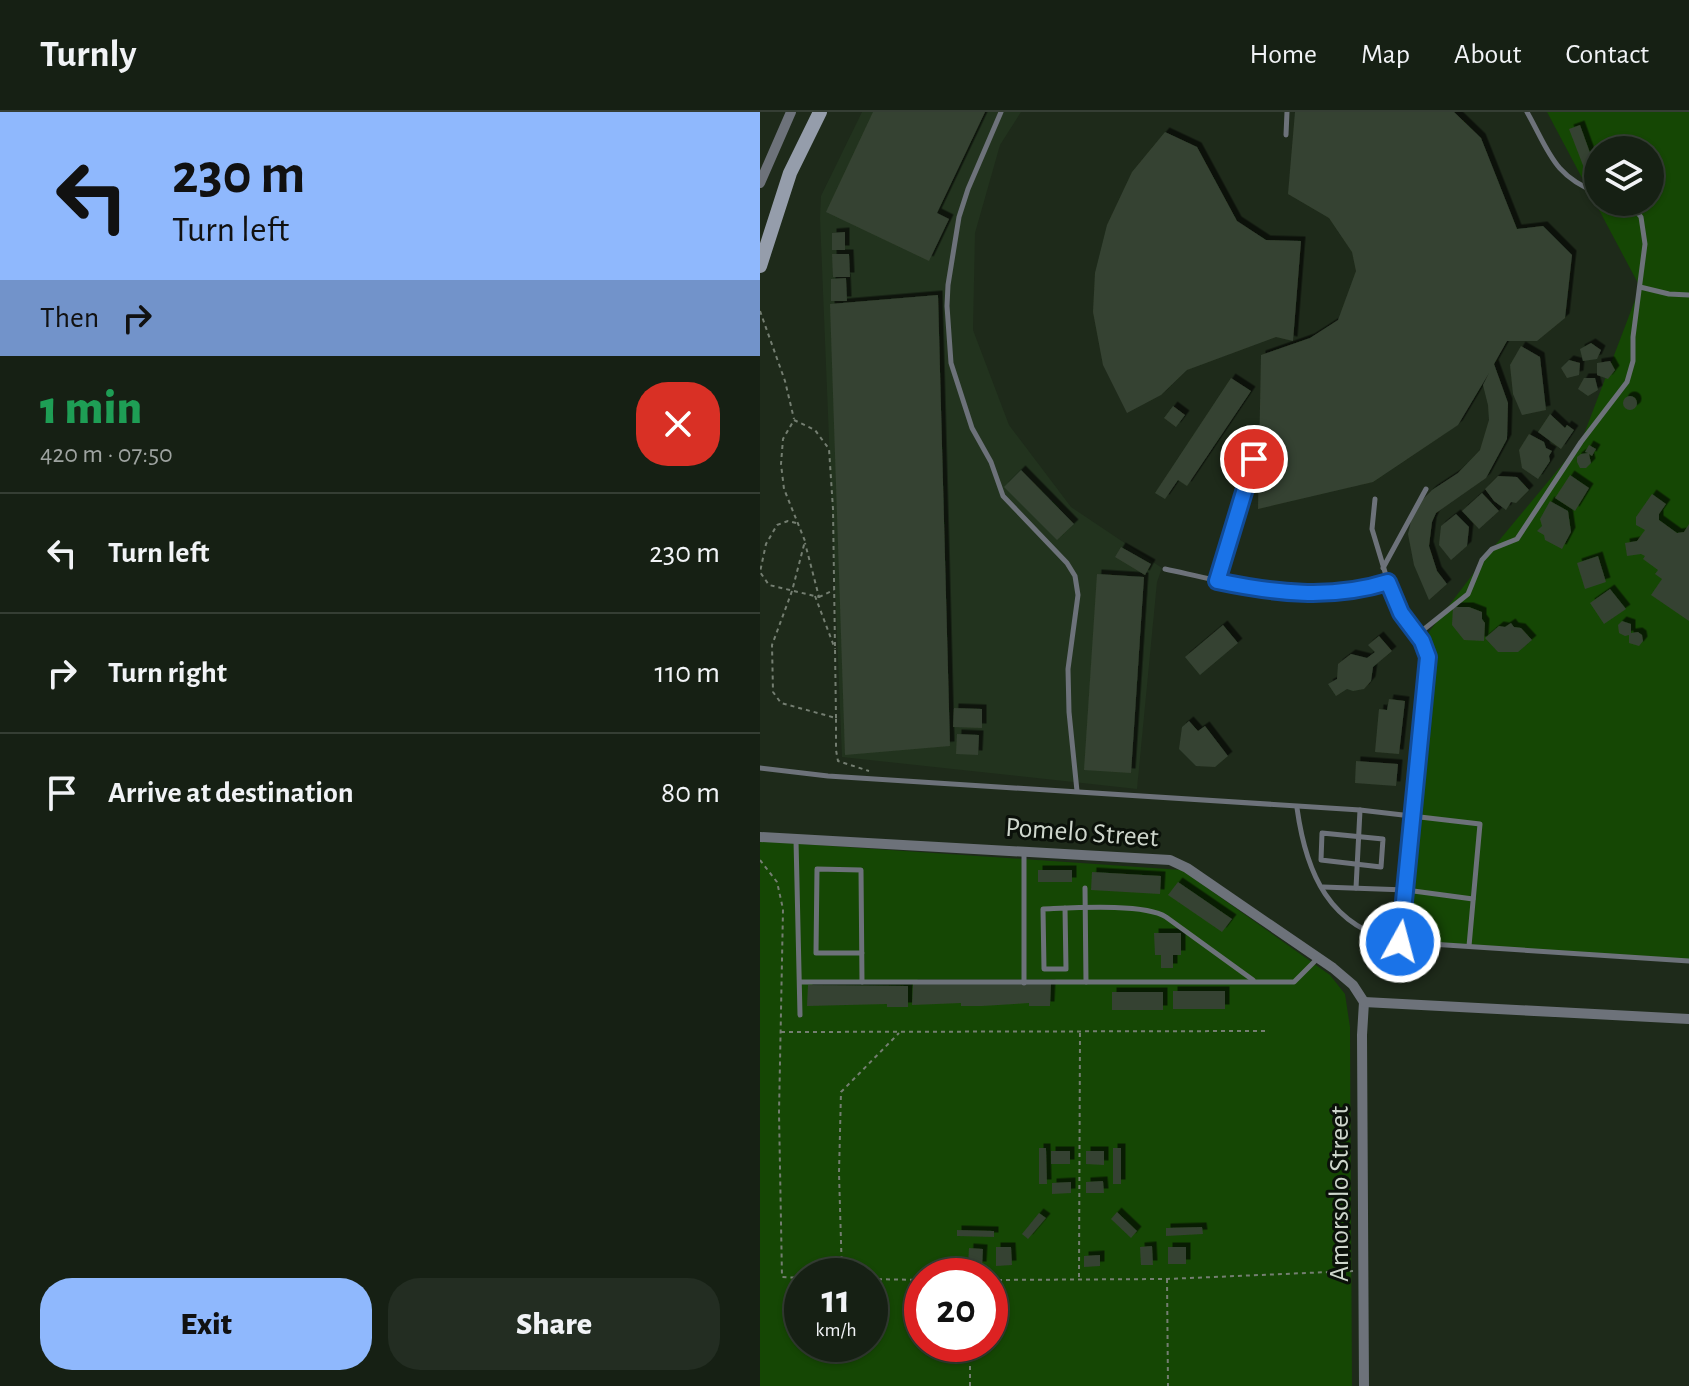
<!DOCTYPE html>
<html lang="en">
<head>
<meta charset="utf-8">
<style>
  body { margin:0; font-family:"Alegreya Sans",sans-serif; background:#232d22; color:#f1f3f6; height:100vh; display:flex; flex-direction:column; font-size:30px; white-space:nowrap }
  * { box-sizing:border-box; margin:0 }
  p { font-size:26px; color:#9ea3a0 }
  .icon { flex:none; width:44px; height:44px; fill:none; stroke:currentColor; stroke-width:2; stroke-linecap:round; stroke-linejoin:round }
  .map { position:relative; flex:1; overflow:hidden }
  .details { display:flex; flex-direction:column; background:#162014; width:760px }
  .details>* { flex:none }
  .hud { background:#8fb8fd; color:#111; overflow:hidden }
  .controls { position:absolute; left:824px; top:24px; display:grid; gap:16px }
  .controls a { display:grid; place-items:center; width:80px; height:80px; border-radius:50%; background:#162014; box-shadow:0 2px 6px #0004,0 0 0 2px #353e34; font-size:40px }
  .speed { position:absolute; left:24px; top:1146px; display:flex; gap:16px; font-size:40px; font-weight:700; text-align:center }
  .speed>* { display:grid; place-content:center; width:104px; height:104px; border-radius:50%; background:#162014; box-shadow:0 2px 6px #0004,0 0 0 2px #353e34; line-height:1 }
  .speed small { font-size:20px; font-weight:400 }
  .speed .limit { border:12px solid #d22; background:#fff; color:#111 }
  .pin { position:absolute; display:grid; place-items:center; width:68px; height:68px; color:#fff; margin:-34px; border:4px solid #fff; border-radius:50%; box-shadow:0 2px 8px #0007 }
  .me { position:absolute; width:88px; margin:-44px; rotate:7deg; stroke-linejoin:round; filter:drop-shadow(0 0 6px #0008) }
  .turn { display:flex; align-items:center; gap:28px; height:168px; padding:0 40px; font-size:36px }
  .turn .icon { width:104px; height:104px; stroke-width:2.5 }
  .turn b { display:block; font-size:56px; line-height:68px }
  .then { display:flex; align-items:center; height:76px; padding:0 40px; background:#0003; gap:16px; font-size:30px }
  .round { display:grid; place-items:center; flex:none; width:84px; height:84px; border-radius:32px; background:#232d22 }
  .headline { display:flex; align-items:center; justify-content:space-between; height:136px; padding:0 40px }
  h1 { font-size:48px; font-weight:800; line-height:60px; color:#1e9e55 }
  .button { display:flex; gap:16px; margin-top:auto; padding:16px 40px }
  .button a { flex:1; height:92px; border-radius:32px; background:#8fb8fd; color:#111; font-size:32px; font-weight:800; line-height:92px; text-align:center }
  .button a+a { background:#232d22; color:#f1f3f6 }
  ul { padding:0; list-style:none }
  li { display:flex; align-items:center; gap:24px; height:120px; padding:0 40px; border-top:2px solid #353e34 }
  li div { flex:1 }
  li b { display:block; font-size:30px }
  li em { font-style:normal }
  header { display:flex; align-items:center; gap:48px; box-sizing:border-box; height:112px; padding:0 40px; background:#162014; border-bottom:2px solid #353e34 }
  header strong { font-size:38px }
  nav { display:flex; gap:44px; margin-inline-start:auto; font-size:28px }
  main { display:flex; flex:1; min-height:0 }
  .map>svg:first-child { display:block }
  .built { fill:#22331e }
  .green { fill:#154704; fill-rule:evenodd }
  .building { fill:#354231; filter:url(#shadow) }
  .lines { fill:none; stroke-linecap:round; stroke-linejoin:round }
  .path { stroke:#747e71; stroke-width:2; stroke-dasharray:4 4; stroke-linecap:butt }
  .lane { stroke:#6d727a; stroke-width:5 }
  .street { stroke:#6d727a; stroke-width:10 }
  .secondary { stroke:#959dab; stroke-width:14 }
  .route-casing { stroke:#114b97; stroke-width:20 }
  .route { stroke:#1a73e8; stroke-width:14 }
  .labels { text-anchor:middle; stroke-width:6; stroke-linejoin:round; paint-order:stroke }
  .street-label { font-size:28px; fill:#ced6cc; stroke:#0b110a }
</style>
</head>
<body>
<header>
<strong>Turnly</strong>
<nav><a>Home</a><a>Map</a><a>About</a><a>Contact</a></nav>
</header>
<main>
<section class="details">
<div class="hud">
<div class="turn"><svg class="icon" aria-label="left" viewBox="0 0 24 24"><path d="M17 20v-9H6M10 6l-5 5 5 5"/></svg><div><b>230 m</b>Turn left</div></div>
<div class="then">Then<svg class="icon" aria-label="right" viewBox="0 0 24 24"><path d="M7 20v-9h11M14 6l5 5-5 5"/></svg></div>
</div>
<div class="headline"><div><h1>1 min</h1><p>420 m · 07:50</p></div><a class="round" style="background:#d93025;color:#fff"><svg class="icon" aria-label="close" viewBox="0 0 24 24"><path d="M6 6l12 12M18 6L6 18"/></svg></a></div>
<ul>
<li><svg class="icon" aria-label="left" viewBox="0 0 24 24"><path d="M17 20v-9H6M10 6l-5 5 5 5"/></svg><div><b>Turn left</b></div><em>230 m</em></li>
<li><svg class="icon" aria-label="right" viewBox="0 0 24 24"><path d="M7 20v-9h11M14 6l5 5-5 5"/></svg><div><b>Turn right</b></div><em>110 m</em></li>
<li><svg class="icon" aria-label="arrive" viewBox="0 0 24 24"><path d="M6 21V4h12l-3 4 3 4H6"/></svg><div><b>Arrive at destination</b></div><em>80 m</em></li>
</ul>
<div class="button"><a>Exit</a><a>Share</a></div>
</section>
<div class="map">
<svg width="929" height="1274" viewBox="0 0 929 1274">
  <defs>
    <filter id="shadow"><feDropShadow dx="4.5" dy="-4.5" stdDeviation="0" flood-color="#0009"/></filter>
  </defs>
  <rect width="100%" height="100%" fill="#1e2a1a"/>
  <!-- built -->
  <path class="built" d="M 102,0 L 261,0 L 240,33 L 215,121 L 213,218 L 249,313 L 311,395 L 402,456 L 397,470 L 377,677 L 82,645 L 60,106 L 61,84 Z"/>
  <!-- green -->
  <g class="green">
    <path d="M 787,0 L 929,0 L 929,850 L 640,830 L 662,529 L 732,437 L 821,330 L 880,175 ZM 838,38 L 890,38 L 890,90 L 838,90 Z"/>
    <path d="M 0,729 L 422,758 L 570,863 L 585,882 L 590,915 L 592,1274 L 0,1274 ZM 42,1164 L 110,1164 L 110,1232 L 42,1232 ZM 162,1164 L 230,1164 L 230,1232 L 162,1232 Z"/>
  </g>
  <!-- building -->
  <g class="building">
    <path d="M 113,0 L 225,0 L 177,101 L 189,107 L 169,149 L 66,100 Z"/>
    <path d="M 535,0 L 694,0 L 721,26 L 757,117 L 783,114 L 812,143 L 805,206 L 777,229 L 747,229 L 734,252 L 748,291 L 747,327 L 726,366 L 676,401 L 672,410 L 669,434 L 677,459 L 687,472 L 669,488 L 654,453 L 648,422 L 652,405 L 659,391 L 672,378 L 698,361 L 720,338 L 729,308 L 728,293 L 723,273 L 729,261 L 698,313 L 613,370 L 498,397 L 501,243 L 550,226 L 578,208 L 596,159 L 592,140 L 569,106 L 528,82 Z"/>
    <path d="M 820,13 L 834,52 L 824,56 L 809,17 Z"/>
    <path d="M 405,20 L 437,35 L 477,109 L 506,128 L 541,129 L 533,229 L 516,225 L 427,258 L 401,283 L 367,301 L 343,253 L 333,200 L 335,161 L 347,113 L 372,60 Z"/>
    <path d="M 85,120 L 85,138 L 72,138 L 72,121 Z"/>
    <path d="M 72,142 L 89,142 L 90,165 L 73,165 Z"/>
    <path d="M 86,166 L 87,189 L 71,189 L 71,167 Z"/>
    <path d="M 178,183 L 190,634 L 85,643 L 70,192 Z"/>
    <path d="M 831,231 L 841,238 L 837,247 L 823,249 L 820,237 Z"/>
    <path d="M 761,234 L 780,245 L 786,298 L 762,303 L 753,282 L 750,253 Z"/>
    <path d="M 809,248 L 820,251 L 819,263 L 807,266 L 801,256 Z"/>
    <path d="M 850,249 L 855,258 L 848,267 L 837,263 L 837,251 Z"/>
    <path d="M 471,266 L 491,279 L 427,374 L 418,368 L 405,387 L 395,381 Z"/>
    <path d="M 824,266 L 835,266 L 838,278 L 828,284 L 818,277 Z"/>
    <circle cx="870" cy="291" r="7"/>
    <path d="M 413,294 L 425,303 L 416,315 L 404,306 Z"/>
    <path d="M 790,302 L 805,316 L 807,313 L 814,318 L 801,337 L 778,320 Z"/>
    <path d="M 769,322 L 784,330 L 786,336 L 792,339 L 789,344 L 790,349 L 778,367 L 762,356 L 759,338 Z"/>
    <path d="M 829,333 L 836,337 L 832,344 L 829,342 L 831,351 L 826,356 L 820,356 L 817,350 L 817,345 L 821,342 L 828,341 L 825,340 Z"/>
    <path d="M 261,358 L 314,412 L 297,428 L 244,375 Z"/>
    <path d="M 810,363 L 829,376 L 815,399 L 795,386 Z"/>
    <path d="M 738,364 L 757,365 L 769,378 L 756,391 L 751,390 L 746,398 L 734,389 L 725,377 Z"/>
    <path d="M 722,381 L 739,399 L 719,417 L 702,399 Z"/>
    <path d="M 892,382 L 906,392 L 899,402 L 899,408 L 917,421 L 924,420 L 929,412 L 929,509 L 891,483 L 902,467 L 895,462 L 898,458 L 883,447 L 885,444 L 881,442 L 867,444 L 865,431 L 877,429 L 885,418 L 876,413 L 876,405 Z"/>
    <path d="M 790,389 L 808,399 L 811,420 L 802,437 L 785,428 L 784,423 L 777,419 L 782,414 L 780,407 Z"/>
    <path d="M 696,402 L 709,415 L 707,434 L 691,448 L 679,433 L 681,414 Z"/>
    <path d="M 361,435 L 391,452 L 385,463 L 355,445 Z"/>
    <path d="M 838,444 L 846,470 L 825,477 L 817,451 Z"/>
    <path d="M 337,462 L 384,465 L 371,661 L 324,658 Z"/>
    <path d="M 850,477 L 866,497 L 844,512 L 830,491 Z"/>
    <path d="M 693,495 L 709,495 L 722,500 L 722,507 L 725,511 L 724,529 L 704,528 L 692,513 Z"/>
    <path d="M 862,509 L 871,512 L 871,521 L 878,520 L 882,523 L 883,529 L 879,534 L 869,531 L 869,523 L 865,524 L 859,521 L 858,513 Z"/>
    <path d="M 751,511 L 754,515 L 761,516 L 772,528 L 758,540 L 738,540 L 725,526 L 739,514 L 745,515 Z"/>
    <path d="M 463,513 L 478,531 L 440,563 L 425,545 Z"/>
    <path d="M 619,524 L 632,539 L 613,555 L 611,569 L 604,577 L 593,579 L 587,577 L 576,584 L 568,572 L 577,567 L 578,552 L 591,542 L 607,546 L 615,540 L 608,533 Z"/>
    <path d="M 629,587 L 645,589 L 639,642 L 615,640 L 619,597 L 627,598 Z"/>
    <path d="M 194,596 L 222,597 L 222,616 L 193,615 Z"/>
    <path d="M 429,609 L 438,619 L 445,614 L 468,644 L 455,655 L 436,654 L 419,637 L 422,615 Z"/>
    <path d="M 197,622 L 219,623 L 218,643 L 196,642 Z"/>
    <path d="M 596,649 L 638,652 L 636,674 L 595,671 Z"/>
    <rect x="278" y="758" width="34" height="12"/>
    <path d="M 332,760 L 401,764 L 400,782 L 331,778 Z"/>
    <path d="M 418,770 L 472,807 L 462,820 L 408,783 Z"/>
    <path d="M 394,821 L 421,821 L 421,843 L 413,843 L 413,856 L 401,856 L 401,843 L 395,843 Z"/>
    <path d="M 153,872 L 291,872 L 290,894 L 269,894 L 269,891 L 222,894 L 201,894 L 201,891 L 152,893 Z"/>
    <path d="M 48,873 L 148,874 L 148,895 L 127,895 L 127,892 L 47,894 Z"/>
    <rect x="413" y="879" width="52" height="18"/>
    <rect x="352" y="880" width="51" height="18"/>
    <path d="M 279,1036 L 286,1036 L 287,1072 L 279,1072 Z"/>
    <rect x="353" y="1036" width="8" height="36"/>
    <rect x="291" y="1039" width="19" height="13"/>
    <path d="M 326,1039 L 344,1039 L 344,1053 L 326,1052 Z"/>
    <path d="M 343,1069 L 344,1081 L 326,1081 L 326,1070 Z"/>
    <path d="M 311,1070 L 311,1081 L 292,1082 L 292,1071 Z"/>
    <path d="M 357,1100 L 377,1119 L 371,1126 L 351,1107 Z"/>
    <path d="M 279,1101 L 286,1106 L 268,1127 L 262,1122 Z"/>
    <path d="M 442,1115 L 443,1122 L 406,1124 L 406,1116 Z"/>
    <path d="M 197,1118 L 234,1119 L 234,1125 L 197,1124 Z"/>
    <path d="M 392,1134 L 393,1153 L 381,1153 L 380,1135 Z"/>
    <path d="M 236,1135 L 251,1135 L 252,1153 L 236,1154 Z"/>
    <rect x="408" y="1135" width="18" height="17"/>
    <path d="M 209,1136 L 223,1137 L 222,1154 L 208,1154 Z"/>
    <path d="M 340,1143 L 340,1154 L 324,1155 L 324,1144 Z"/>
  </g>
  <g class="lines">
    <!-- path -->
    <g class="path">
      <path d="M 0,199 L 25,269 L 34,307"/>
      <path d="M 36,411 L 28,409 L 17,413 L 6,432 L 0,460 L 9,473 L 59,485 L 45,431"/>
      <path d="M 55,484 L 75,537"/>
      <path d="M 59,485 L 74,478"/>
      <path d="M 76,606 L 73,397 L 69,337 L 55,318 L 34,308 L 23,327 L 21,352 L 24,377 L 45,429 L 32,479 L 12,533 L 13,580 L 21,591 L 76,606 L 76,638 L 78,649 L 109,659"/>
      <path d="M 0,748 L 17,770 L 23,797 L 19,1001 L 22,1165 L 42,1166"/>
      <path d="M 21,920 L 507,919"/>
      <path d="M 82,1164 L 79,1061 L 81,980 L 139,921"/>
      <path d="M 319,1165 L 320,920"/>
      <path d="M 110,1167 L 162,1168"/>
      <path d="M 407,1167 L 408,1274"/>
      <path d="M 230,1168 L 407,1167 L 593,1159"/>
      <path d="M 210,1274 L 210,1232"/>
    </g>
    <!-- lane -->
    <g class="lane">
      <path d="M 241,0 L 208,77 L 199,105 L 188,173 L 187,194 L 191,251 L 212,316 L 231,350 L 243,384 L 307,451 L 315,464 L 318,483 L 308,557 L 309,600 L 317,679"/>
      <path d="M 767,0 C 789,39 793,64 838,81"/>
      <path d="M 526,23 L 527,0"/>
      <path d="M 880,175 L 909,182 L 929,183"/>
      <path d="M 615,387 L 612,417 L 628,470"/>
      <path d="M 623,456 L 666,377"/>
      <path d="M 405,457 C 479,473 553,494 628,470 L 641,501 L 662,529 L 668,545 L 640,830 L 929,849"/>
      <path d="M 457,469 L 494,347"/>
      <path d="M 658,522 L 708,482 L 722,448 L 732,437 L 757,427 L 821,330 L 867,270 L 873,249 L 873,225 L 885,132 L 881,105 L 871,93 L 863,90"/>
      <path d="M 0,656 L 68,664 L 600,698 L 720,712 L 709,834"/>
      <path d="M 537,696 C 546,761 569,816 640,830"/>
      <path d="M 562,721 L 623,727 L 621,755 L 561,748 Z"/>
      <path d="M 36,728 L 40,903"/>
      <path d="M 264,740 L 264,871"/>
      <path d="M 563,775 L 646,778 L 713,787"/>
      <path d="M 325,776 L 326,870"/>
      <path d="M 596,776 L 600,698"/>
      <path d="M 305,796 L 306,857 L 284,857 L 283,797 C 311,796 384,791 406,805 L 493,868"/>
      <path d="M 102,841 L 56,841 L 57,757 L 101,758 L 102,870"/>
      <path d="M 40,870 L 534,870 L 557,847"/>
    </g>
    <!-- street -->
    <g class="street">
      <path d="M 0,71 L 31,0"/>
      <path d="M 0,725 L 410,748 L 427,756 L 573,856 L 593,873 L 604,890"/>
      <path d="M 604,890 L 602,923 L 604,1274"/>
      <path d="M 604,890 L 929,907"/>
    </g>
    <!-- secondary -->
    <path class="secondary" d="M 0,154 L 30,61 L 60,0"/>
  </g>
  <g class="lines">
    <defs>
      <path id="route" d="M 494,347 L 457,469 C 514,481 571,488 628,470 L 641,501 L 662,529 L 668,545 L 640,830"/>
    </defs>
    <!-- route casing -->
    <use href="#route" class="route-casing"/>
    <!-- route -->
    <use href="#route" class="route"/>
  </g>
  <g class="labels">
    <!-- street labels -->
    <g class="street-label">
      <text transform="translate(322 719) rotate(4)" y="10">Pomelo Street</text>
      <text transform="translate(578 1082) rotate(-90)" y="10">Amorsolo Street</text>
    </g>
  </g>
</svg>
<div class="controls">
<a><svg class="icon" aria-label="layers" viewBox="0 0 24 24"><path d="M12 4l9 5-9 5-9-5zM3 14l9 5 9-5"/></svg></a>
</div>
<div class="speed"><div>11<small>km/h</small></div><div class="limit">20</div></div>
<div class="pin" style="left:494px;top:347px;background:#d93025"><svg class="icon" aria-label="arrive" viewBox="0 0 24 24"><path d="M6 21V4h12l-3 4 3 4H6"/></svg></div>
<svg class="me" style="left:640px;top:830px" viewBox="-20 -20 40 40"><circle r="17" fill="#1a73e8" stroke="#fff" stroke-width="3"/><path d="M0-11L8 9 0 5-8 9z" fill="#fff"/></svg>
</div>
</main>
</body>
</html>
